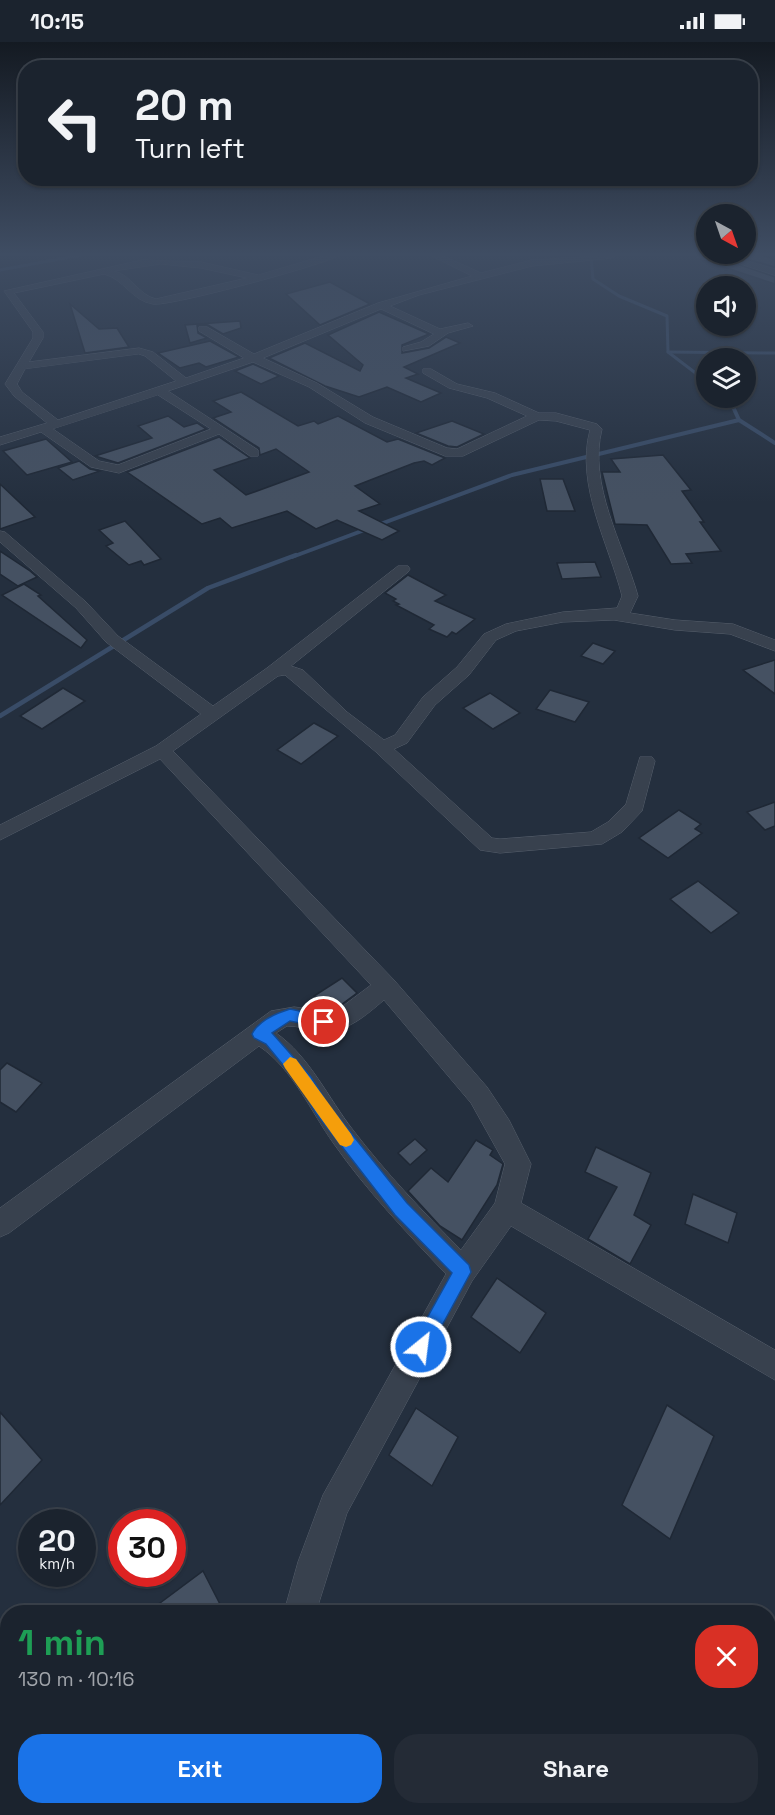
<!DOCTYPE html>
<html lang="en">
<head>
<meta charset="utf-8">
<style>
  body { margin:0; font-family:"Space Grotesk",sans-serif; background:#242b36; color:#f1f3f6; height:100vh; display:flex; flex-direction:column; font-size:22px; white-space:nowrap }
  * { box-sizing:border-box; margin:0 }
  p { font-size:20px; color:#a0a4aa }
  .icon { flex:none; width:33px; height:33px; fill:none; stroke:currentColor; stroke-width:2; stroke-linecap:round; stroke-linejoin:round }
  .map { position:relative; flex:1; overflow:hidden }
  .panel { position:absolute; left:0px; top:1563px; width:776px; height:210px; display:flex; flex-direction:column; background:#1b232e; border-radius:24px 24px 0 0; box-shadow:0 2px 4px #0004,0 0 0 2px #39404a }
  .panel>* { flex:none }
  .banner { position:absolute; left:18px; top:18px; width:740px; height:126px; border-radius:24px; box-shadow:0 2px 4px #0004,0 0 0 2px #39404a; background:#1b232e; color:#f1f3f6; overflow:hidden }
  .needle { width:39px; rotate:140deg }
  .fabs { position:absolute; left:696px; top:162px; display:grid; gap:12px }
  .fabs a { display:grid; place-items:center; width:60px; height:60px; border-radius:50%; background:#1b232e; box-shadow:0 2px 4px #0004,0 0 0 2px #39404a; font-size:30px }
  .speed { position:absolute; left:18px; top:1467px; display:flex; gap:12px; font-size:30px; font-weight:700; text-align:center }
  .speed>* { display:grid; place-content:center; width:78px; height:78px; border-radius:50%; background:#1b232e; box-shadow:0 2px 4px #0004,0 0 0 2px #39404a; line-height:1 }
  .speed small { font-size:15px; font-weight:400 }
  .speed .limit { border:9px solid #d22; background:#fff; color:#111 }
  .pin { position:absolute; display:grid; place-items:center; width:51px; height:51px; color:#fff; margin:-26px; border:3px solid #fff; border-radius:50%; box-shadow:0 2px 6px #0007 }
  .me { position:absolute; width:66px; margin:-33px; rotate:29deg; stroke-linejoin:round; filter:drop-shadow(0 0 4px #0008) }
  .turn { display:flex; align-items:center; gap:21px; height:126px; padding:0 18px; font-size:27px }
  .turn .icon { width:78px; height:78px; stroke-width:2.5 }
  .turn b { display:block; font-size:42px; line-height:51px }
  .round { display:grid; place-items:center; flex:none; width:63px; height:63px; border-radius:24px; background:#242b36 }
  .head { display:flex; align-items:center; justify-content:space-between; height:102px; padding:0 18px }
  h1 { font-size:36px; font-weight:600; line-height:45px; color:#1e9e55 }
  .cta { display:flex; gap:12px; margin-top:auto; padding:12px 18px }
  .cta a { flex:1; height:69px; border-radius:24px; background:#1a73e8; color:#fff; font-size:24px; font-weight:600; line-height:69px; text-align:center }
  .cta a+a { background:#242b36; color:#f1f3f6 }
  .status { display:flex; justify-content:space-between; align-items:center; height:42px; padding:0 30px; background:#1b232e; direction:ltr }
  .status svg { height:16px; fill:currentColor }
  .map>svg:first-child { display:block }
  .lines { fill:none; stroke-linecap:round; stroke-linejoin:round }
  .stream-far2 { stroke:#394c67; stroke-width:3 }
  .stream-far1 { stroke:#394c67; stroke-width:4 }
  .stream { stroke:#394c67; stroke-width:4.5 }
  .building { fill:#455162; stroke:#1f2835; stroke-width:1.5 }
  .street-casing { stroke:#565f6c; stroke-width:1 }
  .street { fill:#38414e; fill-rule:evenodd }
  .route { fill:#1a73e8; stroke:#114b97; stroke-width:1.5 }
  .slow { fill:#f59e0b }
</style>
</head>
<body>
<div class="status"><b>10:15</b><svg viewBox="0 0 49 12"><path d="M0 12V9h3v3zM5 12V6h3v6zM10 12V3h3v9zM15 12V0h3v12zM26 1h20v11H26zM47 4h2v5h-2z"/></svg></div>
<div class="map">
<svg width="775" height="1773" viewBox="0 0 775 1773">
  <rect width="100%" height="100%" fill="#242f3e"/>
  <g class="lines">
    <!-- stream-far2 -->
    <g class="stream-far2">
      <path d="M 595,213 L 591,215 L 593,237 L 619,254 L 667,274 L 668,310 L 706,339"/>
      <path d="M 0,228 L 81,213"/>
      <path d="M 668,310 L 775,311"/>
    </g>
    <!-- stream-far1 -->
    <g class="stream-far1">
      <path d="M 729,356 L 739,378 L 775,401"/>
      <path d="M 292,515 L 512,433 L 739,378"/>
    </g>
    <!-- stream -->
    <path class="stream" d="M 0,674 L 208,546 L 296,513"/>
  </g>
  <!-- building -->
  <g class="building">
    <path d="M 696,213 L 711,213 L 775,235 L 775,242 L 696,216 Z"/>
    <path d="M 733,213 L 762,213 L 775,218 L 775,225 Z"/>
    <path d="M 330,240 L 370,262 L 320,283 L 286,252 Z"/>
    <path d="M 70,262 L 99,287 L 117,286 L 129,305 L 85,311 Z"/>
    <path d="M 379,270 L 429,292 L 402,303 L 402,311 L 429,306 L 446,295 L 460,301 L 404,325 L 418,332 L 406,336 L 441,351 L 421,360 L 387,345 L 359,355 L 325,344 L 269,316 L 305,301 L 360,329 L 363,323 L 328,293 Z"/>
    <path d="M 240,279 L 241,286 L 223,292 L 208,283 L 197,283 L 198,291 L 207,296 L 190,301 L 185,283 Z"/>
    <path d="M 210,299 L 239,315 L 206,325 L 199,321 L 180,326 L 158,311 Z"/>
    <path d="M 253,322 L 279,334 L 261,342 L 235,329 Z"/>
    <path d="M 241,350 L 298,384 L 314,379 L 318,382 L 338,374 L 387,400 L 398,397 L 445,416 L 432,423 L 424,419 L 414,421 L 355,444 L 380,462 L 359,469 L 399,489 L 382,498 L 337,478 L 316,487 L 287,469 L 232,486 L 220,476 L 202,482 L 127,430 L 219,395 L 250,416 L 214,428 L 246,453 L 309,430 L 276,407 L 260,413 L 259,406 L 213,376 L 231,370 L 213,359 Z"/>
    <path d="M 168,374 L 184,385 L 197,381 L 206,387 L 118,421 L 95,414 L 152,396 L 138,384 Z"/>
    <path d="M 452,379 L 484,392 L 457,405 L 448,404 L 416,391 Z"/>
    <path d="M 46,397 L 72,420 L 27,433 L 3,409 Z"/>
    <path d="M 663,413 L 691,448 L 682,449 L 704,480 L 700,480 L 721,509 L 686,512 L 692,521 L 671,522 L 647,483 L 615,482 L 602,430 L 620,430 L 611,417 Z"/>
    <path d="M 79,419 L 90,427 L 100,429 L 73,438 L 58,426 Z"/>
    <path d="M 540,437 L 563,437 L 575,469 L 547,469 Z"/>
    <path d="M 0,442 L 35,475 L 0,487 Z"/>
    <path d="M 125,479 L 161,517 L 144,523 L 141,519 L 129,523 L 106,504 L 113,501 L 99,488 Z"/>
    <path d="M 0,509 L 30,529 L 37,535 L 18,544 L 0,532 Z"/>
    <path d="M 595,520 L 601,535 L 562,537 L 557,521 Z"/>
    <path d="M 408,533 L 446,553 L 435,559 L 475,577 L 456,592 L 452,590 L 447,595 L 429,587 L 434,583 L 396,563 L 399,562 L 393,559 L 396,557 L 385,551 Z"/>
    <path d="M 24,542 L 41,553 L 38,554 L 87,598 L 81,606 L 2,553 Z"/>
    <path d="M 593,601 L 615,609 L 603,622 L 581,614 Z"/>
    <path d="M 775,618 L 775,652 L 743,628 Z"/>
    <path d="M 63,646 L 85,659 L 42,687 L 20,674 Z"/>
    <path d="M 550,648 L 589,660 L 575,680 L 536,667 Z"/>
    <path d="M 490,651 L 520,671 L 493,687 L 463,666 Z"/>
    <path d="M 314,681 L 338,694 L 301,722 L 277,708 Z"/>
    <path d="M 775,760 L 775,784 L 765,788 L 747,770 Z"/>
    <path d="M 679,768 L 701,782 L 695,787 L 702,791 L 668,816 L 639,796 Z"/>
    <path d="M 698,839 L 739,871 L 711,891 L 670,857 Z"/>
    <path d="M 342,936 L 357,951 L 334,968 L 326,967 L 314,954 Z"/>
    <path d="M 7,1021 L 42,1041 L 16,1070 L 0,1060 L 0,1028 Z"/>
    <path d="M 415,1097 L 427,1108 L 410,1123 L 398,1111 Z"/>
    <path d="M 476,1098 L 493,1108 L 490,1113 L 503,1122 L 497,1143 L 462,1198 L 440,1184 L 408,1149 L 431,1126 L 448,1140 Z"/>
    <path d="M 596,1105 L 651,1131 L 634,1173 L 651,1183 L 630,1222 L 588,1197 L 617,1145 L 585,1130 Z"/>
    <path d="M 693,1152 L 737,1171 L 728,1201 L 685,1182 Z"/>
    <path d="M 497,1236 L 546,1271 L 520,1311 L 471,1275 Z"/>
    <path d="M 667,1363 L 714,1394 L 670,1497 L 622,1463 Z"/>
    <path d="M 416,1366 L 458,1395 L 432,1444 L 389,1413 Z"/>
    <path d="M 0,1370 L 42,1418 L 0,1463 Z"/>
    <path d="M 203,1529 L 224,1570 L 148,1570 Z"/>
  </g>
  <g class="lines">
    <defs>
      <g id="street">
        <path d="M 327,213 L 340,213 C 327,222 169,265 153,262 C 132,259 124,237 104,232 L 14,251 L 43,290 L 43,296 L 29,320 L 139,306 L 153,310 L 186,336 L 244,316 L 199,289 L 199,285 L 207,285 L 254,312 L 378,261 L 472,234 L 430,213 L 441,213 L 481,231 L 532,218 L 616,213 L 612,216 L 532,224 L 419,253 L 390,264 L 440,287 L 468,281 L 473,284 L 448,291 L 429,304 L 403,309 L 403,305 L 421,300 L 434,292 L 381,267 L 263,316 L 317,341 L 373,375 L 447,406 L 457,407 L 527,374 L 487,356 L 449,346 L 423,331 L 423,327 L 431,327 L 457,342 L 495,351 L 539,371 L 556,371 L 597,382 L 602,387 C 588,443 623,501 638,554 L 630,571 L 675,578 L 733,582 L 775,598 L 775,609 L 730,592 L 675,588 L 614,578 L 563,580 L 516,589 L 496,598 L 469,633 L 435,663 L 407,701 L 394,707 L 492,796 L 500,797 L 591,790 L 608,780 L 626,762 L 640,715 L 652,715 L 655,719 L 642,769 L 622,790 L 602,802 L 500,811 L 480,808 L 376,710 L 285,633 L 278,634 L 173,709 L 394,938 L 487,1045 L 509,1078 L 531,1122 L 521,1161 L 775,1308 L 775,1338 L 511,1184 L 472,1239 L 347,1471 L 316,1570 L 284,1570 L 298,1520 L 323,1453 L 446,1232 C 407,1191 367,1149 334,1102 C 311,1070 293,1027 259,1004 L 9,1191 L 0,1195 L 0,1166 L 271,969 L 294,965 L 335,970 L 371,943 L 160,717 L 0,798 L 0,783 L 156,704 L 201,672 L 106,600 L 76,566 L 0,500 L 0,489 L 5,490 L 86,560 L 118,594 L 213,664 L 267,626 L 398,524 L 408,524 L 410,527 L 408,530 L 291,624 L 303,628 L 347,670 L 384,698 L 395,693 L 423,655 L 457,625 L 484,592 L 506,582 L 563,570 L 617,566 L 622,554 C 609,502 575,443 590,388 L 556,379 L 539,378 L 463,414 L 445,414 L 365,381 L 309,345 L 253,320 L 168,349 L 258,408 L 258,414 L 250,414 L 219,392 L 119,431 L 91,425 L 41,390 L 0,403 L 0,395 L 47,381 L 14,354 L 5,342 L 33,296 L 33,290 L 4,249 L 142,218 L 201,220 L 258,233 ZM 161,222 L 201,226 L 247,236 L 156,257 C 138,253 132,233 114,229 ZM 139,312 L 145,314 L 176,339 L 58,378 L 22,350 L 17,342 L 25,327 ZM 158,353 L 211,387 L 118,423 L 99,419 L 53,387 ZM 384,958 L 471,1061 L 505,1122 L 495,1161 L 461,1208 C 423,1170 386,1131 353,1088 C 328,1056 310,1015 276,991 L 287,984 C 298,984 309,987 320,989 C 346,992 366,973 384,958 Z"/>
        <path d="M 713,213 L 726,213 L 775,227 L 775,233 Z"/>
        <path d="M 314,1766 L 351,1766 L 354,1773 L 317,1773 Z"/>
      </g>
    </defs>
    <!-- street casing -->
    <use href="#street" class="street-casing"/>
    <!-- street -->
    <use href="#street" class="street"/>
  </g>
  <!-- sky -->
  <linearGradient id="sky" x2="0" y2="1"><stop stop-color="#141a22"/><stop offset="0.46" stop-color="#3f4d63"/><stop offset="1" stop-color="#3f4d63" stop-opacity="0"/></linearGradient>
  <rect width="775" height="461" fill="url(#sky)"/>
  <!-- route -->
  <path class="route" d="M 290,967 L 324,974 L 331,980 L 324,986 L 290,979 L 272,991 L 311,1035 L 327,1061 L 407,1161 L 469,1223 L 471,1230 L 427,1311 L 421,1314 L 414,1311 L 411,1305 L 452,1231 L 395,1173 L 316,1071 L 301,1045 L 266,1002 L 254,996 L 252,992 C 259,978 277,971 290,967 Z"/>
  <!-- slow -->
  <path class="slow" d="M 290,1015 L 296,1017 L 351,1092 L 354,1098 L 351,1103 L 346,1105 L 340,1103 L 285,1026 L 283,1022 Z"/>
</svg>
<div class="fabs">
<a><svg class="needle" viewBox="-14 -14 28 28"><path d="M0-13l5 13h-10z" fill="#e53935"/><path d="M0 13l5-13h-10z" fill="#a0a4aa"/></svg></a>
<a><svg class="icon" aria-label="sound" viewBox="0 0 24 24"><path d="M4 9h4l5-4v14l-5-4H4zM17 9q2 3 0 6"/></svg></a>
<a><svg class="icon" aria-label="layers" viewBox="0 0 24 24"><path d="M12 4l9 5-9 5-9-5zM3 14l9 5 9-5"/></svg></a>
</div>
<div class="speed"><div>20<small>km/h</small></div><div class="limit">30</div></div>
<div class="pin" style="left:324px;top:980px;background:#d93025"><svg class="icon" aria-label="arrive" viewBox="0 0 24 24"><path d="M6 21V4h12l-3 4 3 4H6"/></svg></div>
<svg class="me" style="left:421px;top:1305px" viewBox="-20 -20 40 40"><circle r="17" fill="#1a73e8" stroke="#fff" stroke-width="3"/><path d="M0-11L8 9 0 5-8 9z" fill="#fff"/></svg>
<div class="banner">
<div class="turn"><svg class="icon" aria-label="left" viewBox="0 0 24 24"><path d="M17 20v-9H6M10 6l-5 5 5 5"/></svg><div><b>20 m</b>Turn left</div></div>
</div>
<section class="panel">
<div class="head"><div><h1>1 min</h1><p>130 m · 10:16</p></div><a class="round" style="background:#d93025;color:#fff"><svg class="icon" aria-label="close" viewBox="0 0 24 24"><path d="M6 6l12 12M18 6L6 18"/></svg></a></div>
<div class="cta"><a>Exit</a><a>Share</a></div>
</section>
</div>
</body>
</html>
